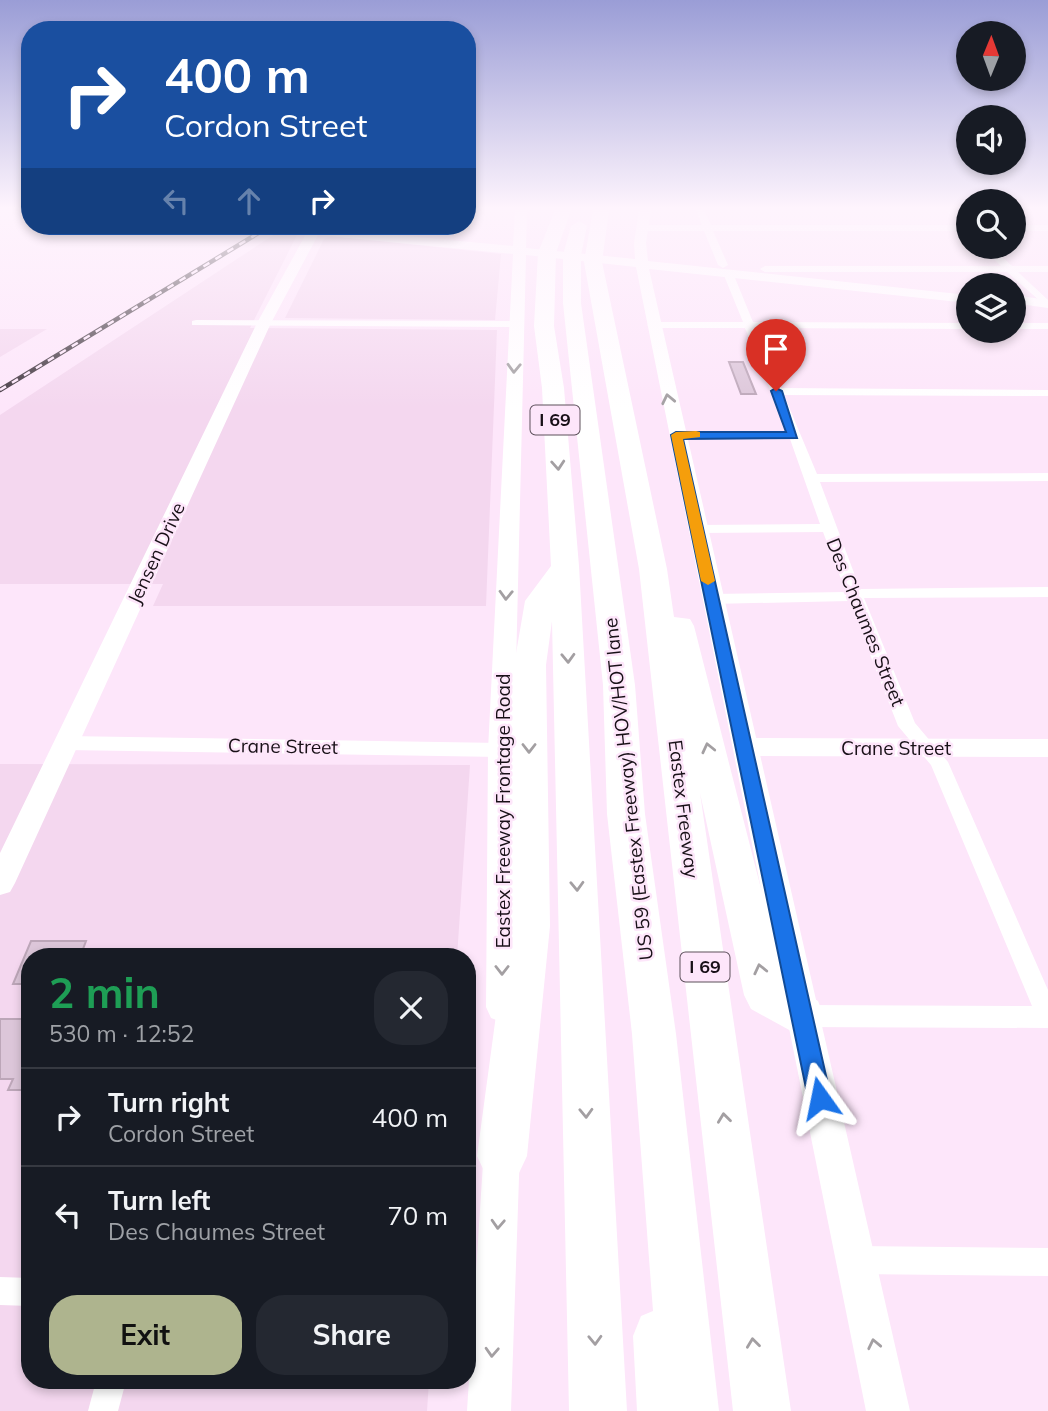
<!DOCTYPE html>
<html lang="en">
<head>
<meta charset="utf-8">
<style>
  body { margin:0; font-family:Mulish,sans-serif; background:#242831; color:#f1f3f6; height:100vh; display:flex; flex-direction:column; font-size:26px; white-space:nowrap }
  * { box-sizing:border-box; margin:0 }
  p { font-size:23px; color:#9ea1a6 }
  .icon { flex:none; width:38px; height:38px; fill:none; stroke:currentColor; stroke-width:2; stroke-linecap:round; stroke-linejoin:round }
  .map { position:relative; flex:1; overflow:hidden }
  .side { position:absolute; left:21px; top:948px; width:455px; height:441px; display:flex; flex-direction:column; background:#171b24; border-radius:28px; box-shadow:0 4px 10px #0003 }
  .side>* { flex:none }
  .guide { position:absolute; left:21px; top:21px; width:455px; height:214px; border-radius:28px; box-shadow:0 4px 10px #0003; background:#1a4fa0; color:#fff; overflow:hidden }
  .needle { width:46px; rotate:1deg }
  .tools { position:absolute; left:956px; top:21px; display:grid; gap:14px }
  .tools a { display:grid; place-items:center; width:70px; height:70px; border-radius:50%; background:#171b24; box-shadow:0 4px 10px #0003; font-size:35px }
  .pin { position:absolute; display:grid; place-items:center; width:60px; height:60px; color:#fff; margin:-72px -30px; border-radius:50% 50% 50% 0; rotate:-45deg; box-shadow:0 0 7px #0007 }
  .pin .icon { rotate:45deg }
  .me { position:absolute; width:77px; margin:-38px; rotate:348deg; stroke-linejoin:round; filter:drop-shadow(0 0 5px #0008) }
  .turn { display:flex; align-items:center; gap:24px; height:147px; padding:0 28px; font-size:32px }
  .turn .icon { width:91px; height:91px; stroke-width:2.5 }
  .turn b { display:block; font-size:49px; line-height:60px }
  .lanes { display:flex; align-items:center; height:66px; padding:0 28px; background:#0003; justify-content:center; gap:35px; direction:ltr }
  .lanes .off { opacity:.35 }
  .round { display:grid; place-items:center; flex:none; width:74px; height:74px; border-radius:28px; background:#242831 }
  .summary { display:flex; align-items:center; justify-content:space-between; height:119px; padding:0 28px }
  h1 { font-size:42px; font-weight:700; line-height:52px; color:#1e9e55 }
  .primary-button { display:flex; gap:14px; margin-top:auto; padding:14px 28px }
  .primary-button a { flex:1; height:80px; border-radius:28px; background:#aeb48e; color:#111; font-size:28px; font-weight:700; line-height:80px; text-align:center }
  .primary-button a+a { background:#242831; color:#f1f3f6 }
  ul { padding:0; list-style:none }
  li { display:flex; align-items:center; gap:21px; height:98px; padding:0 28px; border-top:2px solid #363941 }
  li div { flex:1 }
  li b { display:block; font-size:26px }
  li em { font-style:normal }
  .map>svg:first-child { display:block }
  .built { fill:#f4d7ef }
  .building { fill:#dcc6d9; stroke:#bca6b8; stroke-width:2 }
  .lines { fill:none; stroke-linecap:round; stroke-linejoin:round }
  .minor { fill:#fff; fill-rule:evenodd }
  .tertiary { fill:#fff; fill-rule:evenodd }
  .secondary { fill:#fff; fill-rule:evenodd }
  .motorway { fill:#fff; fill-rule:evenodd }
  .rail-casing { stroke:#41363f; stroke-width:4.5 }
  .rail { stroke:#fde6fa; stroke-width:2.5; stroke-dasharray:7; stroke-linecap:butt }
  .oneway { stroke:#a39fa2 }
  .route { fill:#1a73e8; stroke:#114b97; stroke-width:2 }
  .slow { fill:#f59e0b }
  .labels { text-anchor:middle; stroke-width:5; stroke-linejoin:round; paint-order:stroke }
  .shield { fill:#fde6fa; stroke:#5d505b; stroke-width:2 }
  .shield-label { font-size:18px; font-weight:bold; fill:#181017 }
  .street-label { font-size:19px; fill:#181017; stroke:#fde6fa }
</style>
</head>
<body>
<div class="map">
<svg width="1048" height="1411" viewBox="0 0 1048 1411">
  <rect width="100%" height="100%" fill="#fde6fa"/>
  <!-- built -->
  <g class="built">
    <path d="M 278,232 L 297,235 L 250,328 L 497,330 L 486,606 L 153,606 L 163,584 L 0,584 L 0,415 Z"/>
    <path d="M 332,236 L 501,254 L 495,320 L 285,318 L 324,239 Z"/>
    <path d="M 0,329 L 47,329 L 0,357 Z"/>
    <path d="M 0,764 L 470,765 L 457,957 L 30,957 L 30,1381 L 429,1381 L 427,1411 L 0,1411 Z"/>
  </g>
  <!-- building -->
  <g class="building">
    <path d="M 729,362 L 743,362 L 756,394 L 741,394 Z"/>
    <path d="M 31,941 L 86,941 L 80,957 L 30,957 L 30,984 L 13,984 Z"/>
    <path d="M 0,1019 L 30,1019 L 30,1090 L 8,1090 L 13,1079 L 0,1079 Z"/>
  </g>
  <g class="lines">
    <!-- minor -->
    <g class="minor">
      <path d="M 696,210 L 704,210 L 711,225 L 961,225 L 946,210 L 955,210 L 968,223 L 968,231 L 713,231 L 728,265 L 723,268 L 718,265 L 704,231 L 642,231 L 638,228 L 642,225 L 702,225 Z"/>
      <rect x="1013" y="225" width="35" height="6"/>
      <path d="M 982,247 L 991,247 L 1012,266 L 1048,266 L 1048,272 L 1018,272 L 1048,300 L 1048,308 L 1007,272 L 765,272 L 760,269 L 765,266 L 1001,266 Z"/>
      <path d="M 728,270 L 733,273 L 753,322 L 968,323 L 968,329 L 756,328 L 781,388 L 1048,390 L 1048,396 L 784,395 L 817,474 L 1048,473 L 1048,481 L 820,482 L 860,589 L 1048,587 L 1048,597 L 864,598 L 915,723 L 948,762 L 1048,990 L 1048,1028 L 802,1027 L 794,1024 L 790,1016 L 794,1008 L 802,1005 L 1032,1006 L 931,765 L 898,726 L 849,601 L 712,604 L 704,599 L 712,594 L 846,592 L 823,532 L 697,533 L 690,529 L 697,525 L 820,524 L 790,439 L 676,439 L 670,435 L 676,431 L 787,431 L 745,328 L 652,328 L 647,325 L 652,322 L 743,322 L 723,273 Z"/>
      <path d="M 196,320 L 515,321 L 520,324 L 515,327 L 192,325 L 192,321 Z"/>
      <rect x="1013" y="323" width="35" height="6"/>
      <path d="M 66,736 L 501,743 L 507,745 L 510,750 L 507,755 L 501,757 L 66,750 L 60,748 L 57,743 L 60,738 Z"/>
      <path d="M 855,1246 L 1048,1248 L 1048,1276 L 855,1274 L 845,1270 L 841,1260 L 845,1250 Z"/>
      <path d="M 0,1277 L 30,1278 L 30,1306 L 0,1305 Z"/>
      <path d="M 96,1381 L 126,1381 L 118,1411 L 88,1411 Z"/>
    </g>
    <!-- tertiary -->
    <path class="tertiary" d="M 745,738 L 1048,739 L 1048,757 L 745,756 L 737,753 L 733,747 L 737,741 Z"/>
    <!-- secondary -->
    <g class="secondary">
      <path d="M 515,210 L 527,210 L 526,248 L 635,259 L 634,243 L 639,210 L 651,210 L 646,243 L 648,261 L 968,295 L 968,303 L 649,269 L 910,1411 L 866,1411 L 636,267 L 526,255 L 514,750 L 518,1007 L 513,1018 L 502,1022 L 491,1018 L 486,1007 L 488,750 L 513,254 L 318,235 L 271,323 L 15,883 L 10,892 L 0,895 L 0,853 L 257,323 L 306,234 L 249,230 L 243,226 L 323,226 L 322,228 L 513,246 Z"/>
      <path d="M 1013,295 L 1048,300 L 1048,308 L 1013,303 Z"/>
      <path d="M 502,1130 L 515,1135 L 520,1148 L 511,1411 L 467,1411 L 484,1148 L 489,1135 Z"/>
    </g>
    <!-- motorway -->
    <g class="motorway">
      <path d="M 555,210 L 571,210 L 556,253 L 554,326 L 564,388 L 579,566 L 627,1411 L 569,1411 L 552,621 L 546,665 L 550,926 L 527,1156 L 519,1173 L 502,1181 L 485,1173 L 477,1156 L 508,926 L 514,665 L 525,601 L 551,566 L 542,388 L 534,326 L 538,253 Z"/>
      <path d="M 593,210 L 609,210 L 602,262 L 667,569 L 674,617 L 690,619 L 694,626 L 785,983 L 818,1001 L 824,1016 L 818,1031 L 802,1037 L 751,1009 L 744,995 L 700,793 L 791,1411 L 733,1411 L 639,569 L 584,262 Z"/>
      <path d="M 579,221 L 587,226 L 581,255 L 581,303 L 635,685 L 645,814 L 676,1034 L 719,1411 L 637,1411 L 633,1336 L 641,1316 L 653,1311 L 632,1034 L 607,814 L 603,685 L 563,303 L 563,255 L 571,226 Z"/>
    </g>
    <defs>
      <path id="rail" d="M 0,390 L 270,226"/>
    </defs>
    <!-- rail casing -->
    <use href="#rail" class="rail-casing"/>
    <!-- rail -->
    <use href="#rail" class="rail"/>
  </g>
  <!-- one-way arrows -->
  <defs><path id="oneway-chevron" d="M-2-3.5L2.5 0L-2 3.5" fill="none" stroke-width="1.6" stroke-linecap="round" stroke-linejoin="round" transform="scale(1.75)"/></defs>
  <g class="oneway">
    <use href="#oneway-chevron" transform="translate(514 368) rotate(92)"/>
    <use href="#oneway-chevron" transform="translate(668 399) rotate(-102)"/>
    <use href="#oneway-chevron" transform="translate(558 465) rotate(86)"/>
    <use href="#oneway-chevron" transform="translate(506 595) rotate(92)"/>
    <use href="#oneway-chevron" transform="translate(568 658) rotate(88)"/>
    <use href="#oneway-chevron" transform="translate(529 748) rotate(90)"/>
    <use href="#oneway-chevron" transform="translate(708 748) rotate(-103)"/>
    <use href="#oneway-chevron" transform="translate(577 886) rotate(88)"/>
    <use href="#oneway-chevron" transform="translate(760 969) rotate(-103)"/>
    <use href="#oneway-chevron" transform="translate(502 970) rotate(90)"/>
    <use href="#oneway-chevron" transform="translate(586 1113) rotate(88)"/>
    <use href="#oneway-chevron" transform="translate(724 1118) rotate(-97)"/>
    <use href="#oneway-chevron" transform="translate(498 1224) rotate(93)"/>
    <use href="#oneway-chevron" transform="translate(595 1340) rotate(88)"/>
    <use href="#oneway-chevron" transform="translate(753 1343) rotate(-97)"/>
    <use href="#oneway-chevron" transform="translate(874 1344) rotate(-102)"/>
    <use href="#oneway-chevron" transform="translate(492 1352) rotate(93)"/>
  </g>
  <!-- sky -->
  <linearGradient id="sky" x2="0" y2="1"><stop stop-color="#9a9dd6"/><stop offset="0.51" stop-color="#fef4fd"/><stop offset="1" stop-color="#fef4fd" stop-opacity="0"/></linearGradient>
  <rect width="1048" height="408" fill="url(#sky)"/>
  <!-- route -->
  <path class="route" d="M 776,388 L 782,391 L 797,438 L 683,439 L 831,1098 L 828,1106 L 820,1109 L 812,1106 L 808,1098 L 671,435 L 676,432 L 786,432 L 771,391 Z"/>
  <!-- slow -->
  <path class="slow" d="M 696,431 L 700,432 L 700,437 L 683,439 L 715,581 L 708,585 L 701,581 L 671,435 L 676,432 Z"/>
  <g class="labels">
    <!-- shield labels -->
    <g class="shield">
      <rect x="530.5" y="405.5" width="49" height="29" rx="5"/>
      <rect x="680.5" y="952.5" width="49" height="29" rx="5"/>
    </g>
    <g class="shield-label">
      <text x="555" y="426">I 69</text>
      <text x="705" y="973">I 69</text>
    </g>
    <!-- street labels -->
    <g class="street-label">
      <text transform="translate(156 553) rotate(-65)" y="7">Jensen Drive</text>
      <text transform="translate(866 622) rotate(68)" y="7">Des Chaumes Street</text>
      <text transform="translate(283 746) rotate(1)" y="7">Crane Street</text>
      <text x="896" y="755">Crane Street</text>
      <text transform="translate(628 789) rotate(-96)" y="7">US 59 (Eastex Freeway) HOV/HOT lane</text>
      <text transform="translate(684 809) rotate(83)" y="7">Eastex Freeway</text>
      <text transform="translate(503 811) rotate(-90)" y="7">Eastex Freeway Frontage Road</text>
    </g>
  </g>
</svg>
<div class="tools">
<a><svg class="needle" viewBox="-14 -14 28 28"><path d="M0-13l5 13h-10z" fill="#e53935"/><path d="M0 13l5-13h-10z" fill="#9ea1a6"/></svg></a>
<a><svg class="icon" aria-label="sound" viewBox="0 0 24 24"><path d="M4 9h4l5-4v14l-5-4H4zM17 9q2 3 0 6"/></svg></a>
<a><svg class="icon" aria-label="search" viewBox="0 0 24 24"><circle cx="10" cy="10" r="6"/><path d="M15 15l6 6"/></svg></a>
<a><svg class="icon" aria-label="layers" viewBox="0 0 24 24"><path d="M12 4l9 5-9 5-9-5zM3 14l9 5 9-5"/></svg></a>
</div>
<div class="pin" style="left:776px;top:391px;background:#d93025"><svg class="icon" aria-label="arrive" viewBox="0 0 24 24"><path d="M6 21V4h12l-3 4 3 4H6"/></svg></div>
<svg class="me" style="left:820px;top:1098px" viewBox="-20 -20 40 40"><path d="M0-17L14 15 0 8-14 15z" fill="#1a73e8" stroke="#fff" stroke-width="4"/></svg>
<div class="guide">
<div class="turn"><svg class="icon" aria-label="right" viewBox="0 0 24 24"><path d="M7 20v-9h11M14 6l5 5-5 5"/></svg><div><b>400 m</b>Cordon Street</div></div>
<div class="lanes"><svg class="icon off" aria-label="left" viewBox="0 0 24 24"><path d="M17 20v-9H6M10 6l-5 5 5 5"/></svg><svg class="icon off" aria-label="ahead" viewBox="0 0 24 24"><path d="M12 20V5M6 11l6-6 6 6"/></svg><svg class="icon" aria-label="right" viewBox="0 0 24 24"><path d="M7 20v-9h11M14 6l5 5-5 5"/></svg></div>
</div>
<section class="side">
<div class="summary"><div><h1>2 min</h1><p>530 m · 12:52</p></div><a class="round"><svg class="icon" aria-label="close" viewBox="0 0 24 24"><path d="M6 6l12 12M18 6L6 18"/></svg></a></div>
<ul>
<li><svg class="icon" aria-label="right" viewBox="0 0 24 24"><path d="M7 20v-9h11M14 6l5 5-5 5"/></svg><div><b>Turn right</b><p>Cordon Street</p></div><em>400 m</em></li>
<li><svg class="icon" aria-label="left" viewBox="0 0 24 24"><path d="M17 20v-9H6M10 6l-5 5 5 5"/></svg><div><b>Turn left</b><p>Des Chaumes Street</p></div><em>70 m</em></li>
</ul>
<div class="primary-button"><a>Exit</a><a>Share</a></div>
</section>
</div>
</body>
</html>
